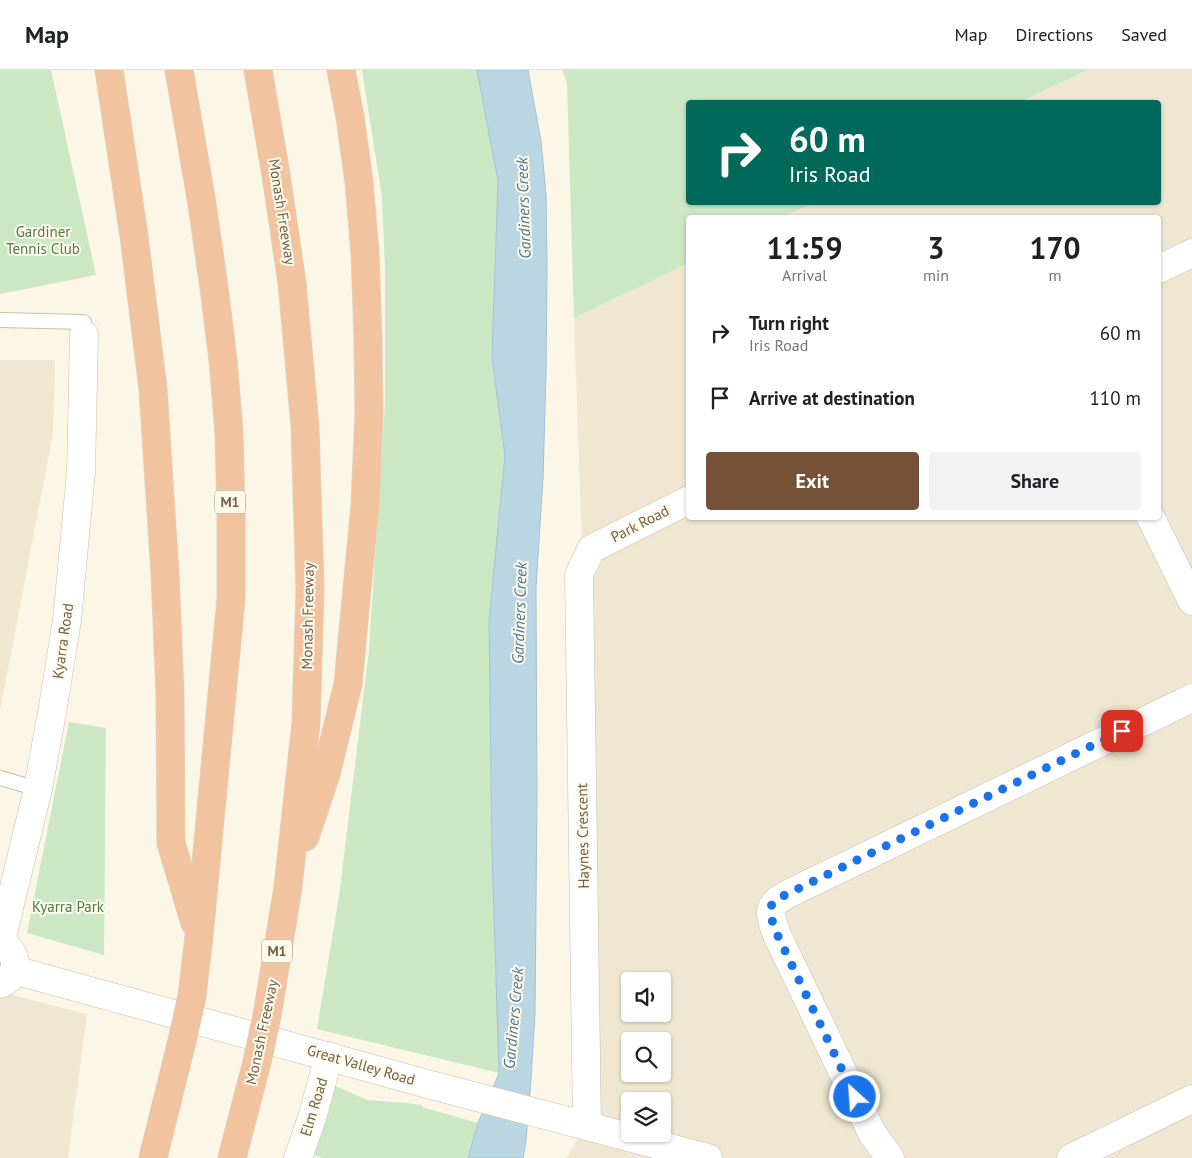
<!DOCTYPE html>
<html lang="en">
<head>
<meta charset="utf-8">
<style>
  body { margin:0; font-family:"PT Sans",sans-serif; background:#f2f2f2; color:#202124; height:100vh; display:flex; flex-direction:column; font-size:19px; white-space:nowrap }
  * { box-sizing:border-box; margin:0 }
  p { font-size:16px; color:#757577 }
  .icon { flex:none; width:28px; height:28px; fill:none; stroke:currentColor; stroke-width:2; stroke-linecap:round; stroke-linejoin:round }
  .map { position:relative; flex:1; overflow:hidden }
  .drawer { position:absolute; left:686px; top:145px; width:475px; height:305px; display:flex; flex-direction:column; background:#fff; border-radius:5px; box-shadow:0 1px 4px #0004 }
  .drawer>* { flex:none }
  .top-card { position:absolute; left:686px; top:30px; width:475px; height:105px; border-radius:5px; box-shadow:0 1px 4px #0004; background:#00695c; color:#fff; overflow:hidden }
  .fabs { position:absolute; left:621px; top:902px; display:grid; gap:10px }
  .fabs a { display:grid; place-items:center; width:50px; height:50px; border-radius:5px; background:#fff; box-shadow:0 1px 4px #0004; font-size:25px }
  .pin { position:absolute; display:grid; place-items:center; width:42px; height:42px; color:#fff; margin:-21px; border-radius:10px; box-shadow:0 2px 8px #0006 }
  .me { position:absolute; width:55px; margin:-28px; rotate:334deg; stroke-linejoin:round; filter:drop-shadow(0 0 4px #0008) }
  .turn { display:flex; align-items:center; gap:18px; height:105px; padding:0 20px; font-size:22px }
  .turn .icon { width:65px; height:65px; stroke-width:2.5 }
  .turn b { display:block; font-size:35px; line-height:42px }
  .eta { display:flex; justify-content:space-evenly; align-items:center; height:85px; text-align:center }
  .eta b { font-size:30px; font-weight:700; line-height:35px }
  .action { display:flex; gap:10px; margin-top:auto; padding:10px 20px }
  .action a { flex:1; height:58px; border-radius:5px; background:#755138; color:#fff; font-size:20px; font-weight:700; line-height:58px; text-align:center }
  .action a+a { background:#f2f2f2; color:#202124 }
  ul { padding:0; list-style:none }
  li { display:flex; align-items:center; gap:15px; height:65px; padding:0 20px }
  li div { flex:1 }
  li b { display:block; font-size:19px }
  li em { font-style:normal }
  header { display:flex; align-items:center; gap:30px; box-sizing:border-box; height:70px; padding:0 25px; background:#fff; border-bottom:1px solid #e0e0e0 }
  header strong { font-size:24px }
  nav { display:flex; gap:28px; margin-inline-start:auto; font-size:18px }
  .map>svg:first-child { display:block }
  .residential { fill:#efe7d1; fill-rule:evenodd }
  .green { fill:#cce7c4 }
  .water { fill:#bbd6e3; stroke:#a1c3d4 }
  .lines { fill:none; stroke-linecap:round; stroke-linejoin:round }
  .lane-casing { stroke:#c9bdaa; stroke-width:16 }
  .street-casing { stroke:#c9bdaa; stroke-width:29 }
  .secondary-casing { stroke:#ccbfa7; stroke-width:29 }
  .highway-casing { stroke:#dad6d0; stroke-width:29 }
  .lane { stroke:#fff; stroke-width:14 }
  .street { stroke:#fff; stroke-width:28 }
  .secondary { stroke:#fff; stroke-width:28 }
  .highway { stroke:#f1c49f; stroke-width:28 }
  .highway-bridge-casing { stroke:#dad6d0; stroke-width:29; stroke-linecap:butt }
  .highway-bridge { stroke:#f1c49f; stroke-width:28 }
  .route { stroke:#1a73e8; stroke-width:9; stroke-dasharray:0 16.2 }
  .labels { text-anchor:middle; stroke-width:4; stroke-linejoin:round; paint-order:stroke }
  .shield { fill:#fefaeb; stroke:#9c8f7c; stroke-width:1 }
  .shield-label { font-size:14px; font-weight:bold; fill:#72614c }
  .street-label { font-size:15px; fill:#72614c; stroke:#fefaeb }
  .park-label { font-size:15px; fill:#4d7d47; stroke:#fefaeb }
  .water-label { font-size:16px; font-style:italic; fill:#4a748a; stroke:#fefaeb }
</style>
</head>
<body>
<header>
<strong>Map</strong>
<nav><a>Map</a><a>Directions</a><a>Saved</a></nav>
</header>
<div class="map">
<svg width="1192" height="1088" viewBox="0 0 1192 1088">
  <rect width="100%" height="100%" fill="#fbf6e5"/>
  <!-- residential -->
  <g class="residential">
    <path d="M 1088,0 L 1192,0 L 1192,1088 L 566,1088 L 601,1031 L 574,248 L 689,193 L 689,448 L 1159,448 L 1159,148 L 782,147 L 813,132 L 1159,132 L 1159,32 L 1020,32 ZM 630,911 L 662,911 L 662,944 L 630,944 ZM 630,971 L 662,971 L 662,1004 L 630,1004 ZM 630,1031 L 662,1031 L 662,1064 L 630,1064 Z"/>
    <path d="M 0,290 L 55,290 L 53,363 L 0,641 Z"/>
    <path d="M 0,922 L 87,944 L 68,1088 L 0,1088 Z"/>
  </g>
  <!-- green -->
  <g class="green">
    <path d="M 0,0 L 51,0 L 96,205 L 0,224 Z"/>
    <path d="M 362,0 L 477,0 L 498,111 L 492,287 L 505,386 L 489,551 L 492,779 L 499,1003 L 317,959 L 339,827 L 369,580 L 385,332 L 385,198 L 382,127 Z"/>
    <path d="M 562,0 L 1088,0 L 1020,32 L 689,32 L 689,132 L 813,133 L 782,147 L 689,148 L 689,193 L 574,248 L 567,13 Z"/>
    <path d="M 69,652 L 106,658 L 104,885 L 27,863 Z"/>
    <path d="M 333,1016 L 338,1017 L 367,1030 L 405,1033 L 422,1035 L 422,1037 L 478,1053 L 468,1088 L 322,1088 L 309,1083 Z"/>
  </g>
  <!-- water -->
  <path class="water" d="M 477,0 L 528,0 L 541,71 L 546,124 L 547,196 L 546,305 L 543,408 L 536,518 L 537,725 L 535,944 L 531,1009 L 526,1071 L 523,1088 L 468,1088 L 478,1053 L 499,1003 L 492,779 L 489,551 L 505,386 L 492,287 L 498,111 Z"/>
  <g class="lines">
    <defs>
      <g id="lane">
        <path d="M 0,250 L 84,252 L 84,265"/>
        <path d="M 0,708 L 38,719"/>
      </g>
      <g id="street">
        <path d="M 1159,199 L 1192,183"/>
        <path d="M 1151,448 L 1192,531"/>
        <path d="M 1,871 L 38,719 L 53,637 L 67,550 L 81,402 L 84,265"/>
        <path d="M 587,1056 L 579,505 L 591,479 L 689,430"/>
        <path d="M 298,1088 L 312,1048 L 329,986"/>
        <path d="M 890,1088 L 872,1063 L 777,865 C 767,839 768,834 792,822 L 1192,628"/>
        <path d="M 1071,1088 L 1192,1029"/>
      </g>
      <g id="secondary">
        <path d="M 0,871 C 18,882 22,905 0,914"/>
        <path d="M 14,900 L 431,1015 L 708,1088"/>
      </g>
      <g id="highway">
        <path d="M 109,0 L 134,166 L 153,319 L 165,503 L 170,624 L 171,773 L 195,853"/>
        <path d="M 179,0 L 202,134 L 215,225 L 223,290 L 229,363 L 231,444 L 231,529 L 199,866 L 192,926"/>
        <path d="M 258,0 L 276,105 L 292,213 L 305,356 L 310,520 L 306,653 L 288,817 L 267,946"/>
        <path d="M 305,767 L 326,704 L 348,614 L 365,435 L 369,344 L 368,268 L 365,183 L 359,112 L 350,47 L 341,0"/>
        <path d="M 153,1088 L 182,971"/>
        <path d="M 232,1088 L 257,992"/>
      </g>
    </defs>
    <!-- lane casing -->
    <use href="#lane" class="lane-casing"/>
    <!-- street casing -->
    <use href="#street" class="street-casing"/>
    <!-- secondary casing -->
    <use href="#secondary" class="secondary-casing"/>
    <!-- highway casing -->
    <use href="#highway" class="highway-casing"/>
    <!-- lane -->
    <use href="#lane" class="lane"/>
    <!-- street -->
    <use href="#street" class="street"/>
    <!-- secondary -->
    <use href="#secondary" class="secondary"/>
    <!-- highway -->
    <use href="#highway" class="highway"/>
    <defs>
      <g id="highway-bridge">
        <path d="M 182,971 L 192,926"/>
        <path d="M 257,992 L 267,946"/>
      </g>
    </defs>
    <!-- highway-bridge casing -->
    <use href="#highway-bridge" class="highway-bridge-casing"/>
    <!-- highway-bridge -->
    <use href="#highway-bridge" class="highway-bridge"/>
  </g>
  <g class="lines">
    <!-- route -->
    <path class="route" d="M 855,1027 L 777,864 C 774,856 768,843 772,834 C 773,833 778,829 779,828 L 1122,661"/>
  </g>
  <g class="labels">
    <!-- shield labels -->
    <g class="shield">
      <rect x="215" y="420.5" width="30" height="23" rx="4"/>
      <rect x="262" y="869.5" width="30" height="23" rx="4"/>
    </g>
    <g class="shield-label">
      <text x="230" y="437">M1</text>
      <text x="277" y="886">M1</text>
    </g>
    <!-- street labels -->
    <g class="street-label">
      <text transform="translate(282 142) rotate(81)" y="5">Monash Freeway</text>
      <text transform="translate(640 454) rotate(-27)" y="5">Park Road</text>
      <text transform="translate(308 546) rotate(-89)" y="5">Monash Freeway</text>
      <text transform="translate(63 571) rotate(-82)" y="5">Kyarra Road</text>
      <text transform="translate(583 766) rotate(-91)" y="5">Haynes Crescent</text>
      <text transform="translate(262 962) rotate(-78)" y="5">Monash Freeway</text>
      <text transform="translate(361 995) rotate(16)" y="5">Great Valley Road</text>
      <text transform="translate(314 1037) rotate(-73)" y="5">Elm Road</text>
    </g>
    <!-- park labels -->
    <g class="park-label">
      <text x="43" y="167">Gardiner<tspan x="43" dy="17">Tennis Club</tspan></text>
      <text x="68" y="842">Kyarra Park</text>
    </g>
    <!-- water labels -->
    <g class="water-label">
      <text transform="translate(523 138) rotate(-92)" y="6">Gardiners Creek</text>
      <text transform="translate(519 543) rotate(-88)" y="6">Gardiners Creek</text>
      <text transform="translate(513 948) rotate(-85)" y="6">Gardiners Creek</text>
    </g>
  </g>
</svg>
<div class="fabs">
<a><svg class="icon" aria-label="sound" viewBox="0 0 24 24"><path d="M4 9h4l5-4v14l-5-4H4zM17 9q2 3 0 6"/></svg></a>
<a><svg class="icon" aria-label="search" viewBox="0 0 24 24"><circle cx="10" cy="10" r="6"/><path d="M15 15l6 6"/></svg></a>
<a><svg class="icon" aria-label="layers" viewBox="0 0 24 24"><path d="M12 4l9 5-9 5-9-5zM3 14l9 5 9-5"/></svg></a>
</div>
<div class="pin" style="left:1122px;top:661px;background:#d93025"><svg class="icon" aria-label="arrive" viewBox="0 0 24 24"><path d="M6 21V4h12l-3 4 3 4H6"/></svg></div>
<svg class="me" style="left:855px;top:1027px" viewBox="-20 -20 40 40"><circle r="17" fill="#1a73e8" stroke="#fff" stroke-width="3"/><path d="M0-11L8 9 0 5-8 9z" fill="#fff"/></svg>
<div class="top-card">
<div class="turn"><svg class="icon" aria-label="right" viewBox="0 0 24 24"><path d="M7 20v-9h11M14 6l5 5-5 5"/></svg><div><b>60 m</b>Iris Road</div></div>
</div>
<section class="drawer">
<div class="eta">
<div><b>11:59</b><p>Arrival</p></div>
<div><b>3</b><p>min</p></div>
<div><b>170</b><p>m</p></div>
</div>
<ul>
<li><svg class="icon" aria-label="right" viewBox="0 0 24 24"><path d="M7 20v-9h11M14 6l5 5-5 5"/></svg><div><b>Turn right</b><p>Iris Road</p></div><em>60 m</em></li>
<li><svg class="icon" aria-label="arrive" viewBox="0 0 24 24"><path d="M6 21V4h12l-3 4 3 4H6"/></svg><div><b>Arrive at destination</b></div><em>110 m</em></li>
</ul>
<div class="action"><a>Exit</a><a>Share</a></div>
</section>
</div>
</body>
</html>
